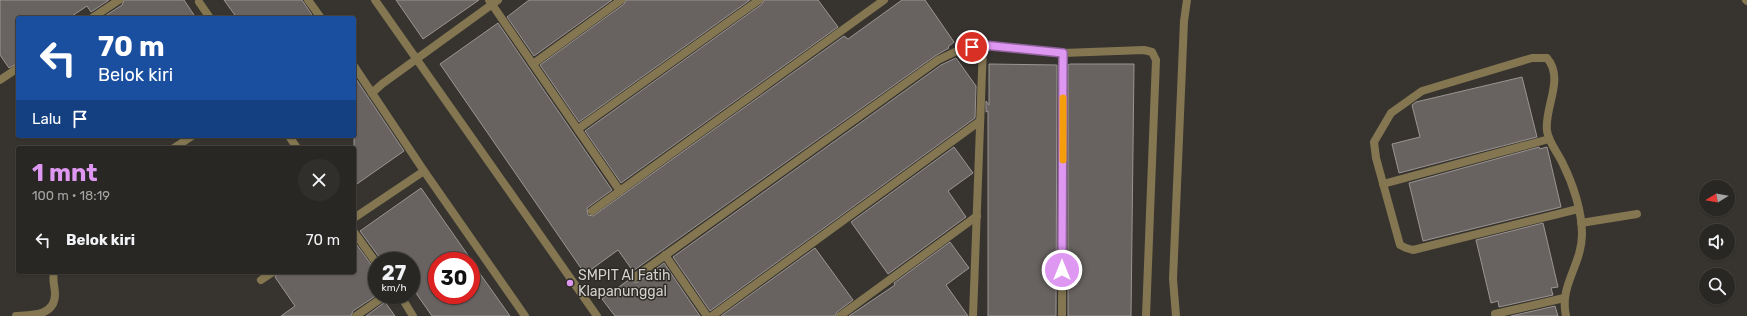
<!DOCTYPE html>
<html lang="id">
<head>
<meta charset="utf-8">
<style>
  body { margin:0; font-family:Rubik,sans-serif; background:#312f2c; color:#f1f3f6; height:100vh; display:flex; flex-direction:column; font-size:15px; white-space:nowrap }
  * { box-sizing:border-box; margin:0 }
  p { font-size:13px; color:#a5a5a6 }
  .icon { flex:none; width:22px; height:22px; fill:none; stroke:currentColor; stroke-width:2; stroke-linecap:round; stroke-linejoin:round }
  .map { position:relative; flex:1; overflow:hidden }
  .side { position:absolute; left:16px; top:146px; width:340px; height:128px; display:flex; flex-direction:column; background:#292724; border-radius:4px; box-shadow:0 1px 3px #0004,0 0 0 1px #454441 }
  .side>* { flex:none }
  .banner { position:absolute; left:16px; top:16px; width:340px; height:122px; border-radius:4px; box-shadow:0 1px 3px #0004,0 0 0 1px #454441; background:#1a4fa0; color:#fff; overflow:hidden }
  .needle { width:26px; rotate:259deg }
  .buttons { position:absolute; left:1699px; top:180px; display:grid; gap:8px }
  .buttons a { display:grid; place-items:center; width:36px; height:36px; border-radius:50%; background:#292724; box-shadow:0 1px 3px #0004,0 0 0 1px #454441; font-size:20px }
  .speed { position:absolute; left:368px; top:252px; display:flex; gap:8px; font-size:20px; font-weight:700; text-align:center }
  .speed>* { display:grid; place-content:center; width:52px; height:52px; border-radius:50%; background:#292724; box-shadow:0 1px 3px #0004,0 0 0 1px #454441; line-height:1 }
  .speed small { font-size:10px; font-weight:400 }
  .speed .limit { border:6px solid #d22; background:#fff; color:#111 }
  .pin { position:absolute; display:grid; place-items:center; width:34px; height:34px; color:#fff; margin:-17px; border:2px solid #fff; border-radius:50%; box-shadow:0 1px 4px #0007 }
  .me { position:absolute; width:44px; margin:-22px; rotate:0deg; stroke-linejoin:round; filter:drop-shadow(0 0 3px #0008) }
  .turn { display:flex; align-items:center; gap:14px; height:84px; padding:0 16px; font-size:18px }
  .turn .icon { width:52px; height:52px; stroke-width:2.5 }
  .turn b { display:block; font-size:28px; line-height:34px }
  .then { display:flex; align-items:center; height:38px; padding:0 16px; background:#0003; gap:8px; font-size:15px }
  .round { display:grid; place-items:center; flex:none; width:42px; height:42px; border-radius:21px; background:#312f2c }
  .head { display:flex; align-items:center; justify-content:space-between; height:68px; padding:0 16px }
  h1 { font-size:24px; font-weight:700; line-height:30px; color:#df98f1 }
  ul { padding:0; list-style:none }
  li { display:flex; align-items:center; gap:12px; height:52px; padding:0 16px }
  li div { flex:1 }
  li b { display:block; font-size:15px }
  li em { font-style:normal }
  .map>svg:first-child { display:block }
  .building { fill:#686360; stroke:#9b9592 }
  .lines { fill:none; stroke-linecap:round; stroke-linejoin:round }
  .minor { stroke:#837651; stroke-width:8 }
  .route-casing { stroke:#91639d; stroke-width:10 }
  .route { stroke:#df98f1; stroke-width:7 }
  .slow { stroke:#f59e0b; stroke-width:7 }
  .poi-dot { fill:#df98f1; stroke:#2d2a26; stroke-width:1.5 }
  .labels { text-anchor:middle; stroke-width:3; stroke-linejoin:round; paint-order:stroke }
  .poi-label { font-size:14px; fill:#d3d1ce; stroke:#2d2a26; text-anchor:start }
</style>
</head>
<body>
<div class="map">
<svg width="1747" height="316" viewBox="0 0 1747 316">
  <rect width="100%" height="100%" fill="#373430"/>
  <!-- building -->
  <g class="building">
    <path d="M 0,0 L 109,0 L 91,12 L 87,6 L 69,18 L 18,18 L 18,63 L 9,68 L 0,55 Z"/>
    <path d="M 124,0 L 184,0 L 196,18 L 102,18 L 122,5 Z"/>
    <path d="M 224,0 L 302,0 L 314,18 L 237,18 Z"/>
    <path d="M 396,0 L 479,0 L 423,39 Z"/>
    <path d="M 529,0 L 612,0 L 534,56 L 507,17 Z"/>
    <path d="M 626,0 L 750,0 L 579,122 L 540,65 L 624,4 Z"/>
    <path d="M 764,0 L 818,0 L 838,27 L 621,183 L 585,131 L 762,4 Z"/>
    <path d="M 902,0 L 925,0 L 954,42 L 948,47 L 949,48 L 935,56 L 633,271 L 618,250 L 585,274 L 440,64 L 498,23 L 612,190 L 587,208 L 588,215 L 593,216 L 844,36 L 848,39 Z"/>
    <path d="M 956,58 L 976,86 L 975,118 L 710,311 L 673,257 L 941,65 Z"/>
    <path d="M 989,64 L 1057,65 L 1056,316 L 988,316 L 988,111 L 986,112 L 986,101 L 989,105 Z"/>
    <path d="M 1070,64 L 1134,64 L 1131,316 L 1068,316 L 1068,65 Z"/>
    <path d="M 354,76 L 404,151 L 354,186 Z"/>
    <path d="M 1522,77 L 1537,137 L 1399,173 L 1392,144 L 1420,137 L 1412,105 L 1416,102 Z"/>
    <path d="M 954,147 L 973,173 L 948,191 L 966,217 L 888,274 L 851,222 Z"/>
    <path d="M 1539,147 L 1540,149 L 1547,147 L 1561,207 L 1423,241 L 1409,183 Z"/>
    <path d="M 421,188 L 472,261 L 437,261 L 437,295 L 471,295 L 471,261 L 510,316 L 432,316 L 411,286 L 411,261 L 382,261 L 360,231 Z"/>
    <path d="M 1543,223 L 1558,287 L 1551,288 L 1553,295 L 1499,307 L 1498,301 L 1491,303 L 1476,240 Z"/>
    <path d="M 354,241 L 373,267 L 377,269 L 377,295 L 353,311 L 351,316 L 281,316 L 295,306 L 275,277 L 278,272 L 354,272 Z"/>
    <path d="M 950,242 L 969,268 L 946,285 L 968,316 L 849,316 L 895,285 L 894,283 Z"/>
    <path d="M 815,248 L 853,300 L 837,312 L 835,316 L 721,316 Z"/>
    <path d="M 664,263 L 700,316 L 615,316 L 602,299 L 630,279 L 633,282 L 638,282 Z"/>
    <path d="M 385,302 L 395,316 L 366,316 Z"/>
    <path d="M 1555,306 L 1558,316 L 1511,316 Z"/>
  </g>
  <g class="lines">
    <!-- minor -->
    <g class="minor">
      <path d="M 308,0 L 321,18"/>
      <path d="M 375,0 L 597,316"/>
      <path d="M 489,0 L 620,191"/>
      <path d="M 1746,0 L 1747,1"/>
      <path d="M 199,2 L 210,18"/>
      <path d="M 92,18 L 119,0"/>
      <path d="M 533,64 L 621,0"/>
      <path d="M 354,66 L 424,171 L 525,316"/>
      <path d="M 0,80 L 18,68"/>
      <path d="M 372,93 L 382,84 L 498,0"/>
      <path d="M 578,129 L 759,0"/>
      <path d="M 289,136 L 297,148"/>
      <path d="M 174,148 L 192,136"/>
      <path d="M 1383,184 L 1549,139"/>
      <path d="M 592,211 L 884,0"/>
      <path d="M 354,218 L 424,171"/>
      <path d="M 1581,223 L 1637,214"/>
      <path d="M 354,232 L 377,264"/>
      <path d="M 665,255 L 707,316"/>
      <path d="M 635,277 L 938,60 L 961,49 L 983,45 L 1063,53 L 1144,50 L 1152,52 L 1156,60 L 1146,316"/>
      <path d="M 261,280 L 273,272"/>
      <path d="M 400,295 L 413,316"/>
      <path d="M 1495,314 L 1564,298"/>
      <path d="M 16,316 C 32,315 55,316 55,294 C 55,287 52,280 54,272"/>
      <path d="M 356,316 L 386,295"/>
      <path d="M 712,316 L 980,121"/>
      <path d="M 840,316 L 977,216"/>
      <path d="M 973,316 L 983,45"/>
      <path d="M 1062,316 L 1063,53"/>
      <path d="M 1176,316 L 1173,279 L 1184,21 L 1187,0"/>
      <path d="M 1566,316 C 1559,285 1582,265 1582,234 C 1582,211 1573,184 1563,164 C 1558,153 1549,143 1547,131 C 1544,107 1565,79 1547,58 L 1532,58 L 1422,91 L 1391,113 L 1374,142 L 1376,158 L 1400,245 L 1406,248 L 1413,250 L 1578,209"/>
    </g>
  </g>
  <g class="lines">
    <defs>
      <path id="route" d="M 972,47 L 983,45 L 1063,53 L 1062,270"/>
    </defs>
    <!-- route casing -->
    <use href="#route" class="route-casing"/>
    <!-- route -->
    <use href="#route" class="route"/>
    <!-- slow -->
    <path class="slow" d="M 1063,160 L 1063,98"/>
  </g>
  <!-- markers -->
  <circle class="poi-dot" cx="570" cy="283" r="4"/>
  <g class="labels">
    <!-- poi labels -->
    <g class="poi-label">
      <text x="578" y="280">SMPIT Al Fatih<tspan x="578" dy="16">Klapanunggal</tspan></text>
    </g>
  </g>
</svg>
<div class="buttons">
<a><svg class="needle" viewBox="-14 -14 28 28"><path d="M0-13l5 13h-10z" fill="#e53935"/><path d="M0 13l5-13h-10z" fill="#a5a5a6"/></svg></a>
<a><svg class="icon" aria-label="sound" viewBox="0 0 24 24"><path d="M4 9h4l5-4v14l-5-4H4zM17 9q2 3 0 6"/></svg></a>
<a><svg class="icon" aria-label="search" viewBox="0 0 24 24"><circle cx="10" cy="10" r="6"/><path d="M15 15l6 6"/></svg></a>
</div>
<div class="speed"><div>27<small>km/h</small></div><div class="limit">30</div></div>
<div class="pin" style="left:972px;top:47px;background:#d93025"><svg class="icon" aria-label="arrive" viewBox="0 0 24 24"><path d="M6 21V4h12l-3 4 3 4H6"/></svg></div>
<svg class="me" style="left:1062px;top:270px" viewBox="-20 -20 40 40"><circle r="17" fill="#df98f1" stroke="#fff" stroke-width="3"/><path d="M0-11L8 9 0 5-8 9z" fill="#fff"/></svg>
<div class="banner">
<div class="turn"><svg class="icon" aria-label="left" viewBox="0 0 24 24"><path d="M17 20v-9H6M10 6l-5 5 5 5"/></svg><div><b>70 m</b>Belok kiri</div></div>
<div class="then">Lalu<svg class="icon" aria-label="arrive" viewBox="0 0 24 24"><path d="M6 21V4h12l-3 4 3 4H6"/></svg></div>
</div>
<section class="side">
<div class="head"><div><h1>1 mnt</h1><p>100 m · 18:19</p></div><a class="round"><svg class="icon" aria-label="close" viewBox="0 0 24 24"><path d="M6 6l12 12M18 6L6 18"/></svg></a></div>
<ul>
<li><svg class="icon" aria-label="left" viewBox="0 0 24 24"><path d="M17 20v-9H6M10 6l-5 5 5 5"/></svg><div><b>Belok kiri</b></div><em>70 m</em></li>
</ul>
</section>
</div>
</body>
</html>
